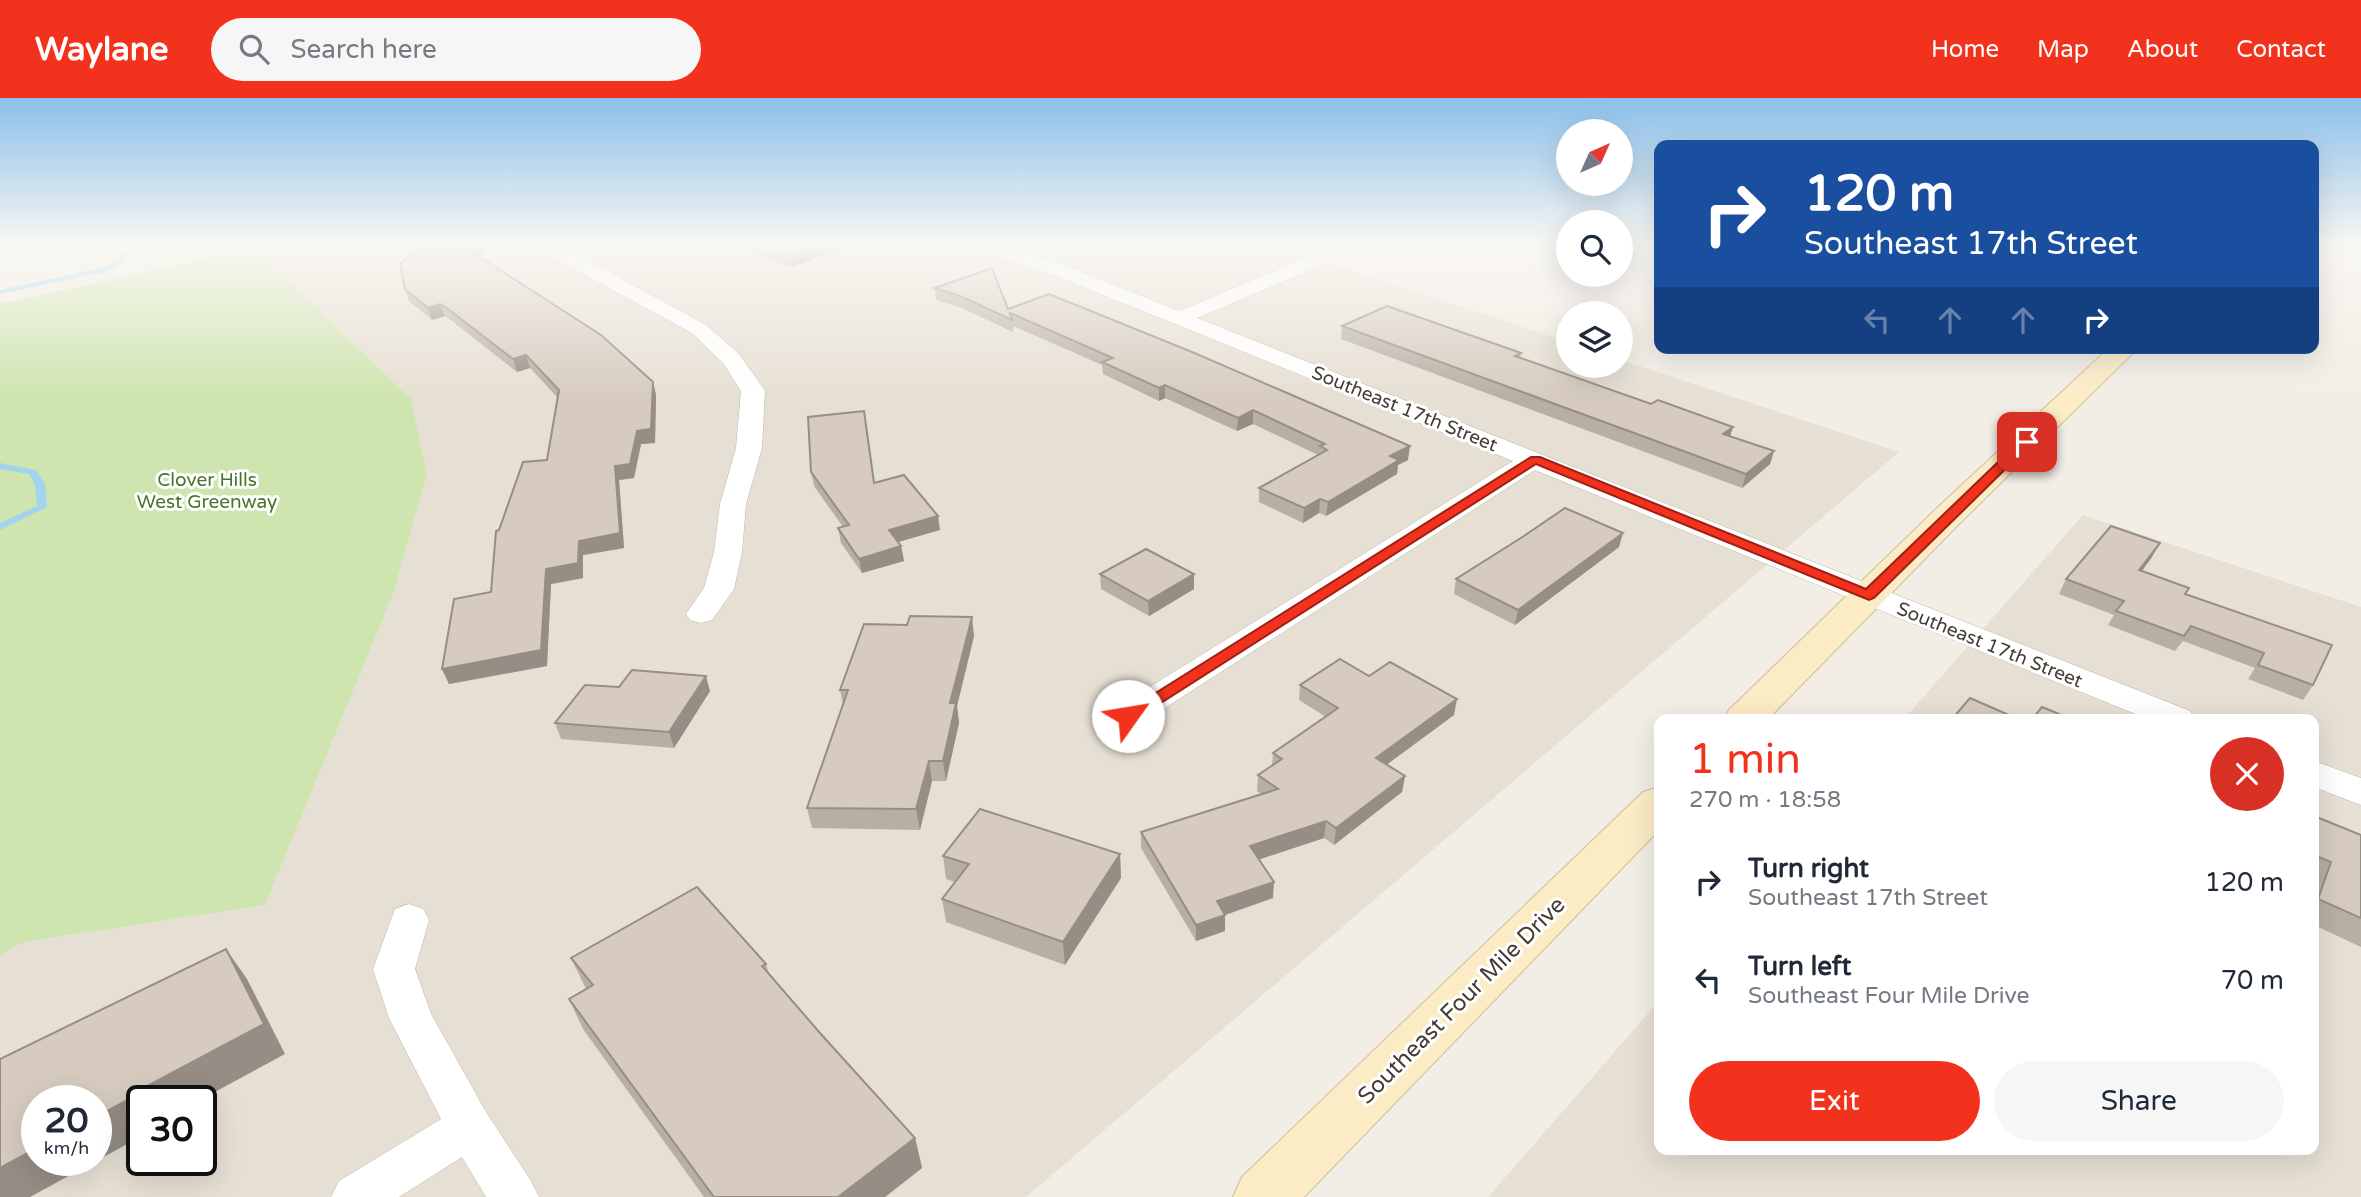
<!DOCTYPE html>
<html lang="en">
<head>
<meta charset="utf-8">
<style>
  body { margin:0; font-family:"Varela Round",sans-serif; background:#f6f6f7; color:#1f2937; height:100vh; display:flex; flex-direction:column; font-size:26px; white-space:nowrap }
  * { box-sizing:border-box; margin:0 }
  p { font-size:23px; color:#747a83 }
  .icon { flex:none; width:38px; height:38px; fill:none; stroke:currentColor; stroke-width:2; stroke-linecap:round; stroke-linejoin:round }
  .map { position:relative; flex:1; overflow:hidden }
  .side { position:absolute; left:1654px; top:616px; width:665px; height:441px; display:flex; flex-direction:column; background:#fff; border-radius:14px; box-shadow:0 7px 28px #0002 }
  .side>* { flex:none }
  .guide { position:absolute; left:1654px; top:42px; width:665px; height:214px; border-radius:14px; box-shadow:0 7px 28px #0002; background:#1a4fa0; color:#fff; overflow:hidden }
  .needle { width:46px; rotate:45deg }
  .fabs { position:absolute; left:1556px; top:21px; display:grid; gap:14px }
  .fabs a { display:grid; place-items:center; width:77px; height:77px; border-radius:50%; background:#fff; box-shadow:0 7px 28px #0002; font-size:35px }
  .speed { position:absolute; left:21px; top:987px; display:flex; gap:14px; font-size:35px; font-weight:700; text-align:center }
  .speed>* { display:grid; place-content:center; width:91px; height:91px; border-radius:50%; background:#fff; box-shadow:0 7px 28px #0002; line-height:1 }
  .speed small { font-size:18px; font-weight:400 }
  .speed .limit { border:4px solid #111; border-radius:10px; background:#fff; color:#111 }
  .pin { position:absolute; display:grid; place-items:center; width:60px; height:60px; color:#fff; margin:-30px; border-radius:14px; box-shadow:0 4px 10px #0006 }
  .me { position:absolute; width:77px; margin:-38px; rotate:58deg; stroke-linejoin:round; filter:drop-shadow(0 0 5px #0008) }
  .turn { display:flex; align-items:center; gap:24px; height:147px; padding:0 35px; font-size:32px }
  .turn .icon { width:91px; height:91px; stroke-width:2.5 }
  .turn b { display:block; font-size:49px; line-height:60px }
  .lanes { display:flex; align-items:center; height:66px; padding:0 35px; background:#0003; justify-content:center; gap:35px; direction:ltr }
  .lanes .off { opacity:.35 }
  .round { display:grid; place-items:center; flex:none; width:74px; height:74px; border-radius:37px; background:#f6f6f7 }
  .head { display:flex; align-items:center; justify-content:space-between; height:119px; padding:0 35px }
  h1 { font-size:42px; font-weight:600; line-height:52px; color:#f2321d }
  .cta { display:flex; gap:14px; margin-top:auto; padding:14px 35px }
  .cta a { flex:1; height:80px; border-radius:42px; background:#f2321d; color:#fff; font-size:28px; font-weight:600; line-height:80px; text-align:center }
  .cta a+a { background:#f6f6f7; color:#1f2937 }
  ul { padding:0; list-style:none }
  li { display:flex; align-items:center; gap:21px; height:98px; padding:0 35px }
  li div { flex:1 }
  li b { display:block; font-size:26px }
  li em { font-style:normal }
  header { display:flex; align-items:center; gap:42px; box-sizing:border-box; height:98px; padding:0 35px; background:#f2321d; color:#fff }
  header strong { font-size:33px }
  nav { display:flex; gap:38px; margin-inline-start:auto; font-size:24px }
  .search { width:490px; height:63px; background:#f6f6f7; display:flex; align-items:center; gap:18px; box-sizing:border-box; padding:0 24px; border-radius:38px; color:#747a83; font-size:26px }
  .map>svg:first-child { display:block }
  .residential { fill:#e6dfd3; fill-rule:evenodd }
  .green { fill:#cfe5af }
  .lines { fill:none; stroke-linecap:round; stroke-linejoin:round }
  .stream { fill:#a3d3ed; fill-rule:evenodd }
  .minor-casing { stroke:#c0b8ab; stroke-width:1 }
  .secondary-casing { stroke:#d0be97; stroke-width:2 }
  .minor { fill:#fff; fill-rule:evenodd }
  .secondary { fill:#fcecc5; fill-rule:evenodd }
  .wall { fill:#b8afa3 }
  .shaded-wall { fill:#968e85 }
  .building { fill:#d6cbbe; stroke:#968e85; stroke-width:2 }
  .route { fill:#f2321d; stroke:#9d2013; stroke-width:2 }
  .labels { text-anchor:middle; stroke-width:6; stroke-linejoin:round; paint-order:stroke }
  .street-label { font-size:19px; fill:#443d35; stroke:#fff }
  .park-label { font-size:19px; fill:#4a732b; stroke:#fff }
  .near-street-label { font-size:23px; fill:#443d35; stroke:#fff }
</style>
</head>
<body>
<header>
<strong>Waylane</strong>
<div class="search"><svg class="icon" aria-label="search" viewBox="0 0 24 24"><circle cx="10" cy="10" r="6"/><path d="M15 15l6 6"/></svg>Search here</div>
<nav><a>Home</a><a>Map</a><a>About</a><a>Contact</a></nav>
</header>
<div class="map">
<svg width="2361" height="1099" viewBox="0 0 2361 1099">
  <rect width="100%" height="100%" fill="#f2ede5"/>
  <!-- residential -->
  <g class="residential">
    <path d="M 271,146 L 1272,146 L 1568,244 L 1568,268 L 1620,268 L 1621,262 L 1899,354 L 1026,1099 L 0,1099 L 0,857 L 24,844 L 265,807 L 393,496 L 427,377 L 411,301 L 255,150 ZM 37,1003 L 96,1003 L 96,1062 L 37,1062 ZM 142,1003 L 201,1003 L 201,1062 L 142,1062 Z"/>
    <path d="M 2083,417 L 2361,509 L 2361,1099 L 1488,1099 L 1659,903 L 1659,1052 L 2314,1052 L 2314,621 L 1904,621 Z"/>
  </g>
  <!-- green -->
  <path class="green" d="M 255,150 L 411,301 L 427,377 L 393,496 L 265,807 L 24,844 L 0,857 L 0,206 Z"/>
  <g class="lines">
    <!-- stream -->
    <g class="stream">
      <path d="M 135,146 L 143,146 L 110,173 L 0,196 L 0,192 L 105,169 Z"/>
      <path d="M 0,365 L 36,372 L 45,386 L 47,409 L 0,432 L 0,425 L 37,408 L 35,386 L 29,376 L 0,371 Z"/>
    </g>
    <defs>
      <g id="minor">
        <path d="M 542,146 L 562,146 L 570,153 L 706,227 L 739,256 L 765,293 L 762,350 L 746,406 L 742,454 L 734,491 L 712,522 L 701,525 L 690,522 L 686,516 L 704,490 L 714,454 L 720,406 L 736,350 L 741,293 L 723,265 L 692,235 L 556,161 Z"/>
        <path d="M 972,146 L 1000,146 L 1071,170 L 1179,213 L 1308,159 L 1322,159 L 1324,163 L 1322,167 L 1197,220 L 2190,613 L 2195,621 L 2148,621 L 1535,372 L 1140,626 L 1128,629 L 1116,626 L 1111,618 L 1116,610 L 1513,363 L 1057,178 L 974,150 Z"/>
        <path d="M 2314,663 L 2361,680 L 2361,707 L 2314,689 Z"/>
        <path d="M 409,806 L 423,811 L 429,822 L 415,871 L 431,916 L 486,1014 L 531,1083 L 539,1099 L 486,1099 L 462,1059 L 399,1099 L 331,1099 L 339,1083 L 441,1021 L 389,920 L 373,871 L 395,811 Z"/>
      </g>
      <g id="secondary">
        <path d="M 2109,250 L 2138,250 L 1960,425 L 1768,621 L 1723,621 L 1729,612 L 1936,411 Z"/>
        <path d="M 1659,689 L 1659,732 L 1304,1099 L 1233,1099 L 1242,1079 L 1643,694 Z"/>
      </g>
    </defs>
    <!-- minor casing -->
    <use href="#minor" class="minor-casing"/>
    <!-- secondary casing -->
    <use href="#secondary" class="secondary-casing"/>
    <!-- minor -->
    <use href="#minor" class="minor"/>
    <!-- secondary -->
    <use href="#secondary" class="secondary"/>
  </g>
  <!-- wall -->
  <g class="wall">
    <path d="M 737,146 L 836,146 L 837,152 L 793,169 L 772,163 Z"/>
    <path d="M 479,158 L 653,284 L 656,297 L 655,345 L 641,346 L 634,380 L 619,382 L 624,450 L 583,457 L 583,480 L 551,486 L 547,568 L 449,586 L 442,571 L 491,494 L 499,432 L 547,362 L 558,300 L 530,270 L 517,274 L 452,223 L 445,218 L 432,222 L 409,203 L 405,191 Z"/>
    <path d="M 935,190 L 1008,211 L 1408,362 L 1398,367 L 1397,376 L 1326,418 L 1319,415 L 1303,425 L 1259,404 L 1259,390 L 1318,357 L 1253,326 L 1237,333 L 1165,300 L 1159,303 L 1103,276 L 1102,267 L 1013,228 L 1013,234 L 962,210 L 936,202 Z"/>
    <path d="M 1342,228 L 1521,255 L 1520,260 L 1731,338 L 1774,353 L 1770,366 L 1742,390 L 1341,241 Z"/>
    <path d="M 811,374 L 874,385 L 940,432 L 898,444 L 901,448 L 904,463 L 862,475 L 841,445 L 838,430 L 843,429 L 814,388 Z"/>
    <path d="M 1619,449 L 1515,527 L 1454,496 L 1456,481 Z"/>
    <path d="M 2152,459 L 2142,473 L 2186,496 L 2313,587 L 2303,602 L 2248,581 L 2255,570 L 2183,543 L 2175,553 L 2108,527 L 2114,517 L 2059,496 L 2066,481 Z"/>
    <path d="M 1100,476 L 1194,491 L 1149,518 L 1101,491 Z"/>
    <path d="M 974,538 L 957,608 L 959,625 L 946,683 L 932,683 L 920,732 L 812,730 L 807,710 L 843,607 L 840,592 Z"/>
    <path d="M 1369,578 L 1454,617 L 1386,667 L 1405,678 L 1402,694 L 1334,747 L 1324,740 L 1259,761 L 1273,800 L 1225,817 L 1225,833 L 1196,843 L 1141,750 L 1141,734 L 1261,696 L 1257,693 L 1258,677 L 1272,668 L 1273,655 L 1326,619 L 1299,602 L 1300,587 Z"/>
    <path d="M 619,589 L 710,593 L 674,650 L 561,641 L 555,625 Z"/>
    <path d="M 2314,718 L 2361,737 L 2361,849 L 2314,827 Z"/>
    <path d="M 1120,756 L 1121,780 L 1065,867 L 946,824 L 942,801 L 955,784 L 946,781 L 943,758 Z"/>
    <path d="M 571,860 L 766,866 L 769,876 L 820,935 L 915,1040 L 922,1070 L 885,1099 L 704,1099 L 583,931 L 569,901 L 586,891 Z"/>
  </g>
  <!-- shaded-wall -->
  <g class="shaded-wall">
    <path d="M 476,146 L 493,146 L 473,163 L 469,152 Z"/>
    <path d="M 821,146 L 836,146 L 837,152 L 793,169 L 791,158 Z"/>
    <path d="M 440,206 L 445,218 L 432,222 L 428,210 Z"/>
    <path d="M 526,257 L 530,270 L 517,274 L 513,261 Z"/>
    <path d="M 653,284 L 656,297 L 655,345 L 641,346 L 634,380 L 619,382 L 624,450 L 583,457 L 583,480 L 551,486 L 547,568 L 449,586 L 442,571 L 546,471 L 579,443 L 615,368 L 637,333 Z"/>
    <path d="M 1165,287 L 1165,300 L 1159,303 L 1159,290 Z"/>
    <path d="M 1253,312 L 1253,326 L 1237,333 L 1238,320 Z"/>
    <path d="M 1733,329 L 1729,342 L 1723,336 Z"/>
    <path d="M 1410,348 L 1408,362 L 1398,367 L 1397,376 L 1326,418 L 1328,404 L 1390,358 Z"/>
    <path d="M 1774,353 L 1770,366 L 1742,390 L 1746,376 Z"/>
    <path d="M 1320,401 L 1319,415 L 1303,425 L 1304,410 Z"/>
    <path d="M 938,418 L 940,432 L 891,446 L 889,432 Z"/>
    <path d="M 1623,435 L 1619,449 L 1515,527 L 1518,512 Z"/>
    <path d="M 2160,445 L 2152,459 L 2132,486 L 2139,472 Z"/>
    <path d="M 901,448 L 904,463 L 862,475 L 859,461 Z"/>
    <path d="M 1194,476 L 1194,491 L 1149,518 L 1148,503 Z"/>
    <path d="M 972,519 L 974,538 L 957,608 L 959,625 L 946,683 L 943,663 L 950,605 Z"/>
    <path d="M 706,578 L 710,593 L 674,650 L 669,634 Z"/>
    <path d="M 1457,601 L 1454,617 L 1374,676 L 1376,660 Z"/>
    <path d="M 929,663 L 932,683 L 920,732 L 916,711 Z"/>
    <path d="M 1405,678 L 1402,694 L 1334,747 L 1336,730 Z"/>
    <path d="M 1326,723 L 1324,740 L 1249,765 L 1250,748 Z"/>
    <path d="M 1120,756 L 1121,780 L 1065,867 L 1063,844 Z"/>
    <path d="M 1274,784 L 1273,800 L 1225,817 L 1225,833 L 1196,843 L 1196,827 L 1217,803 Z"/>
    <path d="M 226,851 L 247,881 L 285,956 L 198,1003 L 142,1003 L 142,1038 L 30,1099 L 0,1099 L 0,1070 L 37,1050 L 37,1062 L 96,1062 L 96,1019 L 149,987 Z"/>
    <path d="M 915,1040 L 922,1070 L 885,1099 L 838,1099 Z"/>
  </g>
  <!-- building -->
  <g class="building">
    <path d="M 424,146 L 476,146 L 469,152 L 601,237 L 653,284 L 651,331 L 637,333 L 630,366 L 615,368 L 620,435 L 579,443 L 578,465 L 546,471 L 541,552 L 442,571 L 454,501 L 491,494 L 496,433 L 499,432 L 523,364 L 547,362 L 559,292 L 526,257 L 513,261 L 448,211 L 440,206 L 428,210 L 405,191 L 400,166 Z"/>
    <path d="M 759,146 L 821,146 L 791,158 L 770,151 Z"/>
    <path d="M 992,170 L 1008,211 L 1049,196 L 1192,254 L 1410,348 L 1390,358 L 1399,362 L 1328,404 L 1320,401 L 1304,410 L 1259,390 L 1327,352 L 1320,348 L 1325,346 L 1253,312 L 1238,320 L 1165,287 L 1159,290 L 1102,264 L 1113,260 L 1010,215 L 1012,222 L 960,198 L 935,190 Z"/>
    <path d="M 1387,208 L 1521,255 L 1515,258 L 1651,306 L 1658,302 L 1733,329 L 1723,336 L 1774,353 L 1746,376 L 1342,228 Z"/>
    <path d="M 864,313 L 874,385 L 904,377 L 938,418 L 889,432 L 901,448 L 859,461 L 838,430 L 849,427 L 811,374 L 808,319 Z"/>
    <path d="M 1565,410 L 1623,435 L 1518,512 L 1456,481 L 1524,438 Z"/>
    <path d="M 2111,428 L 2160,445 L 2139,472 L 2189,490 L 2185,496 L 2332,547 L 2313,587 L 2258,567 L 2264,555 L 2191,528 L 2184,538 L 2116,513 L 2124,503 L 2066,481 Z"/>
    <path d="M 1146,451 L 1194,476 L 1148,503 L 1100,476 Z"/>
    <path d="M 910,518 L 972,519 L 950,605 L 956,605 L 943,663 L 929,663 L 916,711 L 807,710 L 848,592 L 840,592 L 864,526 L 907,527 Z"/>
    <path d="M 1340,561 L 1369,578 L 1390,564 L 1457,601 L 1376,660 L 1405,678 L 1336,730 L 1326,723 L 1250,748 L 1274,784 L 1217,803 L 1225,817 L 1196,827 L 1141,734 L 1278,691 L 1258,677 L 1282,661 L 1273,655 L 1338,610 L 1300,587 Z"/>
    <path d="M 632,572 L 706,578 L 669,634 L 555,625 L 585,587 L 619,589 Z"/>
    <path d="M 1970,600 L 2018,621 L 1952,621 Z"/>
    <path d="M 2042,609 L 2071,621 L 2032,621 Z"/>
    <path d="M 980,711 L 1120,756 L 1063,844 L 942,801 L 969,766 L 943,758 Z"/>
    <path d="M 2314,718 L 2361,737 L 2361,820 L 2318,801 L 2331,764 L 2314,757 Z"/>
    <path d="M 697,789 L 766,866 L 762,868 L 820,935 L 915,1040 L 838,1099 L 714,1099 L 569,901 L 593,887 L 571,860 Z"/>
    <path d="M 226,851 L 264,926 L 149,987 L 150,990 L 96,1019 L 96,1003 L 37,1003 L 37,1050 L 0,1070 L 0,961 Z"/>
  </g>
  <!-- sky -->
  <linearGradient id="sky" x2="0" y2="1"><stop stop-color="#8cc0ea"/><stop offset="0.49" stop-color="#f9f7f3"/><stop offset="1" stop-color="#f9f7f3" stop-opacity="0"/></linearGradient>
  <rect width="2361" height="300" fill="url(#sky)"/>
  <!-- route -->
  <path class="route" d="M 2027,340 L 2033,344 L 2031,346 L 1874,500 L 1869,502 L 1536,366 L 1134,622 L 1128,624 L 1119,618 L 1531,359 L 1540,359 L 1866,491 L 2022,341 Z"/>
  <g class="labels">
    <!-- street labels -->
    <g class="street-label">
      <text transform="translate(1405 310) rotate(22)" y="7">Southeast 17th Street</text>
      <text transform="translate(1990 546) rotate(22)" y="7">Southeast 17th Street</text>
    </g>
    <!-- park labels -->
    <g class="park-label">
      <text x="207" y="388">Clover Hills<tspan x="207" dy="22">West Greenway</tspan></text>
    </g>
    <!-- near-street labels -->
    <g class="near-street-label">
      <text transform="translate(1461 902) rotate(-45)" y="8">Southeast Four Mile Drive</text>
    </g>
  </g>
</svg>
<div class="fabs">
<a><svg class="needle" viewBox="-14 -14 28 28"><path d="M0-13l5 13h-10z" fill="#e53935"/><path d="M0 13l5-13h-10z" fill="#747a83"/></svg></a>
<a><svg class="icon" aria-label="search" viewBox="0 0 24 24"><circle cx="10" cy="10" r="6"/><path d="M15 15l6 6"/></svg></a>
<a><svg class="icon" aria-label="layers" viewBox="0 0 24 24"><path d="M12 4l9 5-9 5-9-5zM3 14l9 5 9-5"/></svg></a>
</div>
<div class="speed"><div>20<small>km/h</small></div><div class="limit">30</div></div>
<div class="pin" style="left:2027px;top:344px;background:#d93025"><svg class="icon" aria-label="arrive" viewBox="0 0 24 24"><path d="M6 21V4h12l-3 4 3 4H6"/></svg></div>
<svg class="me" style="left:1128px;top:618px" viewBox="-20 -20 40 40"><circle r="19" fill="#fff"/><path d="M0-13L10 11 0 6-10 11z" fill="#f2321d"/></svg>
<div class="guide">
<div class="turn"><svg class="icon" aria-label="right" viewBox="0 0 24 24"><path d="M7 20v-9h11M14 6l5 5-5 5"/></svg><div><b>120 m</b>Southeast 17th Street</div></div>
<div class="lanes"><svg class="icon off" aria-label="left" viewBox="0 0 24 24"><path d="M17 20v-9H6M10 6l-5 5 5 5"/></svg><svg class="icon off" aria-label="ahead" viewBox="0 0 24 24"><path d="M12 20V5M6 11l6-6 6 6"/></svg><svg class="icon off" aria-label="ahead" viewBox="0 0 24 24"><path d="M12 20V5M6 11l6-6 6 6"/></svg><svg class="icon" aria-label="right" viewBox="0 0 24 24"><path d="M7 20v-9h11M14 6l5 5-5 5"/></svg></div>
</div>
<section class="side">
<div class="head"><div><h1>1 min</h1><p>270 m · 18:58</p></div><a class="round" style="background:#d93025;color:#fff"><svg class="icon" aria-label="close" viewBox="0 0 24 24"><path d="M6 6l12 12M18 6L6 18"/></svg></a></div>
<ul>
<li><svg class="icon" aria-label="right" viewBox="0 0 24 24"><path d="M7 20v-9h11M14 6l5 5-5 5"/></svg><div><b>Turn right</b><p>Southeast 17th Street</p></div><em>120 m</em></li>
<li><svg class="icon" aria-label="left" viewBox="0 0 24 24"><path d="M17 20v-9H6M10 6l-5 5 5 5"/></svg><div><b>Turn left</b><p>Southeast Four Mile Drive</p></div><em>70 m</em></li>
</ul>
<div class="cta"><a>Exit</a><a>Share</a></div>
</section>
</div>
</body>
</html>
